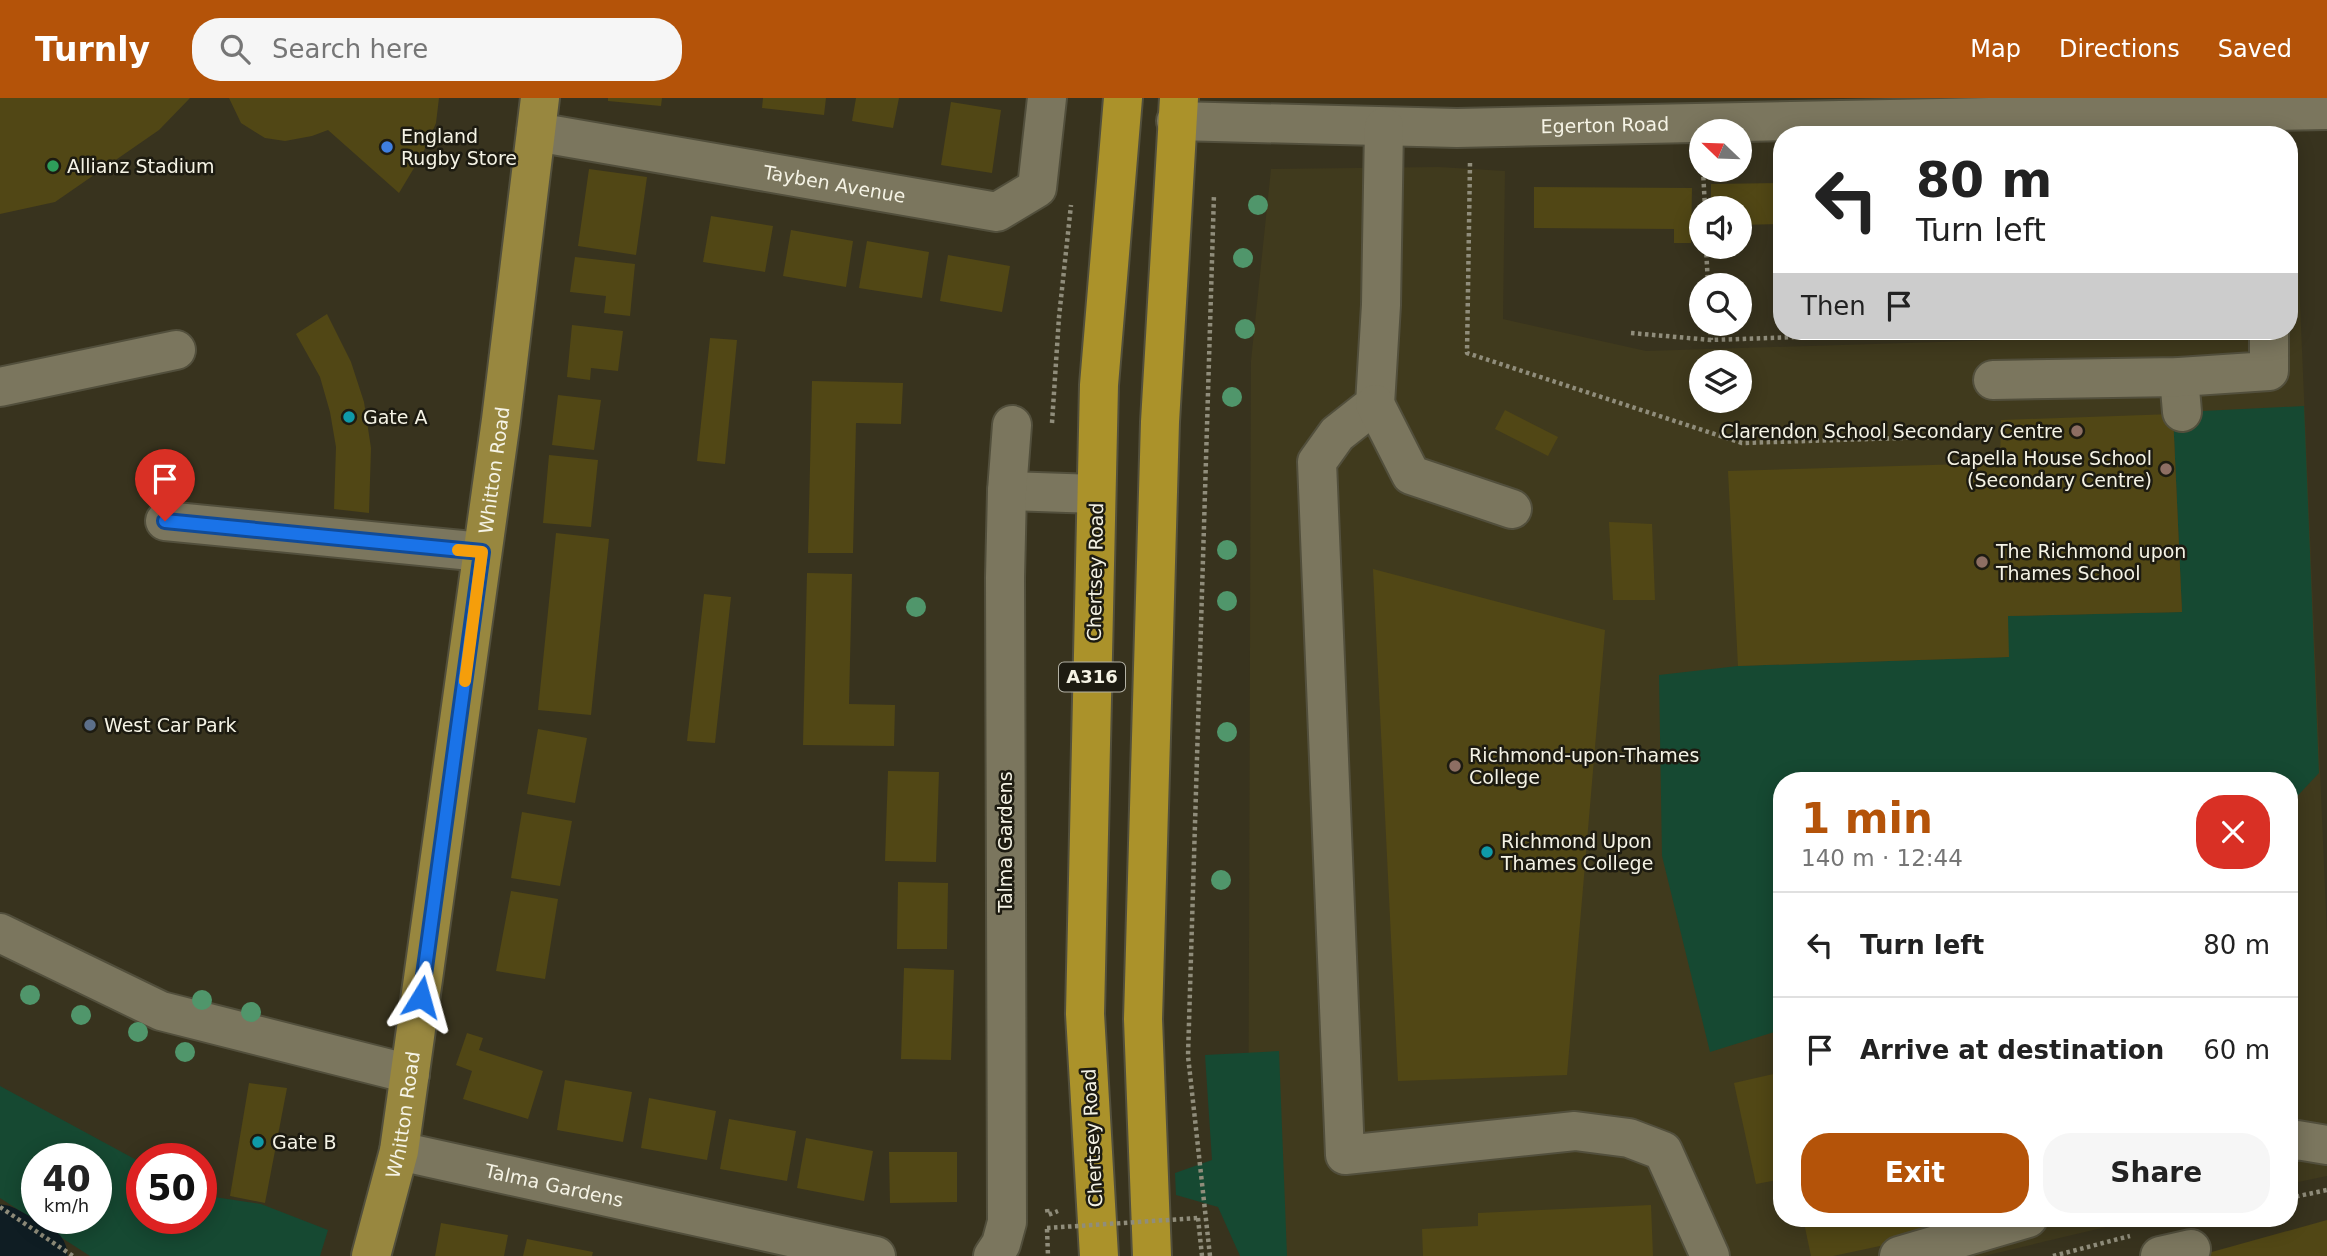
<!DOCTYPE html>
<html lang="en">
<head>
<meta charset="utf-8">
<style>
  body { margin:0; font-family:"DejaVu Sans",sans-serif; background:#f6f6f6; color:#222; height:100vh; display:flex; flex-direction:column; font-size:26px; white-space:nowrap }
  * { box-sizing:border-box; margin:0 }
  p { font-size:23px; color:#767676 }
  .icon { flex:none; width:38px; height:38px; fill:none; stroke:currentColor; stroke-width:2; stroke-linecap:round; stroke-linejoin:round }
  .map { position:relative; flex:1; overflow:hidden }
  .drawer { position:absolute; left:1773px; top:674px; width:525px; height:455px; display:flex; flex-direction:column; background:#fff; border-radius:28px; box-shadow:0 4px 18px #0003 }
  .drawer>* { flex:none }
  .banner { position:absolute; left:1773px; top:28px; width:525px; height:214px; border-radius:28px; box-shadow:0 4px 18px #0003; background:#fff; color:#222; overflow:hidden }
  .needle { width:46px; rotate:293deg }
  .tools { position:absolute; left:1689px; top:21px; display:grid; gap:14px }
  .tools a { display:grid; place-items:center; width:63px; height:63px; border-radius:50%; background:#fff; box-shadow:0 4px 18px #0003; font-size:35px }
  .speed { position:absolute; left:21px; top:1045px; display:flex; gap:14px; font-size:35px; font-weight:700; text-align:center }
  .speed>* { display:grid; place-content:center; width:91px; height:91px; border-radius:50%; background:#fff; box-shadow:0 4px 18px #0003; line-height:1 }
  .speed small { font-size:18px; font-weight:400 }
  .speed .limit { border:10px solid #d22; background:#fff; color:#111 }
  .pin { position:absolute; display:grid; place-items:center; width:60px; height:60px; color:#fff; margin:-72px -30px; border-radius:50% 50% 50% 0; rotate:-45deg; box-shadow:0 0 7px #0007 }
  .pin .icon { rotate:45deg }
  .me { position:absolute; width:77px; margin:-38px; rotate:8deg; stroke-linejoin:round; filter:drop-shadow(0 0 5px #0008) }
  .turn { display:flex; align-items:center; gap:24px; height:147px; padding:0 28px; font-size:32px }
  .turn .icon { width:91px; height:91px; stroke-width:2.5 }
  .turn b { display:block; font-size:49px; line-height:60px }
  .then { display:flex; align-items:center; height:66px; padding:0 28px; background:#0003; gap:14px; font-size:26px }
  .round { display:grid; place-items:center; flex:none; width:74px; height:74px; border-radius:28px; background:#f6f6f6 }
  .summary { display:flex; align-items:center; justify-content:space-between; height:119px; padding:0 28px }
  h1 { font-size:42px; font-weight:600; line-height:52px; color:#b45309 }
  .primary-button { display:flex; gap:14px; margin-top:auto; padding:14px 28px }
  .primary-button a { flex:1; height:80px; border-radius:28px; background:#b45309; color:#fff; font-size:28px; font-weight:600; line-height:80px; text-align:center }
  .primary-button a+a { background:#f6f6f6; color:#222 }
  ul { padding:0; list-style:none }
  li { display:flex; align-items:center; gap:21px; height:105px; padding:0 28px; border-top:2px solid #e0e0e0 }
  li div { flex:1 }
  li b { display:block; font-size:26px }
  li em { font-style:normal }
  header { display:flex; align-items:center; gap:42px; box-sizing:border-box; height:98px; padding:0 35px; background:#b45309; color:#fff }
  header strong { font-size:33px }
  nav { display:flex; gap:38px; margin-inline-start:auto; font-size:24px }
  .search { width:490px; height:63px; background:#f6f6f6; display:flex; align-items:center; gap:18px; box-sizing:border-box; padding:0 24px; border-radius:28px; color:#767676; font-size:26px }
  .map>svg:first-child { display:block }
  .built { fill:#403a1d; fill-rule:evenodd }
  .green { fill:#164932; fill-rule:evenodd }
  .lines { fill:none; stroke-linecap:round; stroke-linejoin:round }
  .river { stroke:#0f1d23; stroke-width:65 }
  .building { fill:#514715 }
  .minor-casing { stroke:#524f3c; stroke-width:42 }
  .major-casing { stroke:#524f3c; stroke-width:42 }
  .highway-casing { stroke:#524f3c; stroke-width:42 }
  .path { stroke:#908d7b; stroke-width:4.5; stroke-dasharray:3.5 3.5; stroke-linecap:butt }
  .minor { stroke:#7b765e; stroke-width:38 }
  .major { stroke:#98873f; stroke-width:38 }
  .highway { stroke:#ab922a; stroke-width:38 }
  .path-bridge { stroke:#908d7b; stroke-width:4.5; stroke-dasharray:3.5 3.5; stroke-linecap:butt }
  .tree { fill:#50966b }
  .route-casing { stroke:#114b97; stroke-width:18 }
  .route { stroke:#1a73e8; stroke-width:12 }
  .slow { stroke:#f59e0b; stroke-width:12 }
  .shop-dot { fill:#3f7fe0; stroke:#1d1b11; stroke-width:2.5 }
  .leisure-dot { fill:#2e9e5b; stroke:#1d1b11; stroke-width:2.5 }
  .culture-dot { fill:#0f9aa8; stroke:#1d1b11; stroke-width:2.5 }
  .education-dot { fill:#8d6e63; stroke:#1d1b11; stroke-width:2.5 }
  .service-dot { fill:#5c6f8a; stroke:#1d1b11; stroke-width:2.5 }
  .labels { text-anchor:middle; stroke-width:5; stroke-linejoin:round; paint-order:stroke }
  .shield { fill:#1d1b11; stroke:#b4b2a5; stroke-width:2 }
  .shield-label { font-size:18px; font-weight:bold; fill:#f5f3e5 }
  .street-label { font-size:19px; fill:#f5f3e5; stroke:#1d1b11 }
  .poi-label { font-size:19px; fill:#f5f3e5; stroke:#1d1b11; text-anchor:start }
</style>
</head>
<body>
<header>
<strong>Turnly</strong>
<div class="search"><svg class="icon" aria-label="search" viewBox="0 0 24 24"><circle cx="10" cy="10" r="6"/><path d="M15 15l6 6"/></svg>Search here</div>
<nav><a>Map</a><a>Directions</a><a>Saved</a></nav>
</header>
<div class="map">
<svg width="2327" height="1158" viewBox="0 0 2327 1158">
  <rect width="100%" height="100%" fill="#38331e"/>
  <!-- built -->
  <path class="built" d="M 2289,41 L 2293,41 L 2327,837 L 2327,1078 L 2289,1086 L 2289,682 L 1782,682 L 1782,1120 L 2144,1120 L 1984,1158 L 1251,1158 L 1248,1135 L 1251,263 L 1271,71 L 1439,69 L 1505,73 L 1503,221 L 1646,253 L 2289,233 ZM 1701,264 L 1740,264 L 1740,303 L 1701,303 Z"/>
  <!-- green -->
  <g class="green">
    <path d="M 2304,308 L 2319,675 L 2289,707 L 2289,682 L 2058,682 L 2054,673 L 2056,682 L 1782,682 L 1781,932 L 1710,954 L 1662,758 L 1659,577 L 1738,568 L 2008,559 L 2008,518 L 2182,514 L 2173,316 L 2182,314 Z"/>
    <path d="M 1279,953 L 1287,1158 L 1240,1158 L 1218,1109 L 1176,1097 L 1175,1075 L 1212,1062 L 1205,957 Z"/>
    <path d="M 0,988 L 142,1065 L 142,1120 L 201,1120 L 201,1097 L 261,1106 L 328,1132 L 320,1158 L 90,1158 L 0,1100 ZM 37,1060 L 96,1060 L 96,1120 L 37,1120 Z"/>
  </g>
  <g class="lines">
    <!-- river -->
    <path class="river" d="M 0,1139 L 35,1158"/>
  </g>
  <!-- building -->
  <g class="building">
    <path d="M 0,0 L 190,0 L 159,32 L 55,104 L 0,116 Z"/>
    <path d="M 229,0 L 439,0 L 436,25 L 423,55 L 399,95 L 328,32 L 312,38 L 285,43 L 265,40 L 241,25 Z"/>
    <path d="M 608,0 L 662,0 L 661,8 L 608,3 Z"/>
    <path d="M 763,0 L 826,0 L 824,17 L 762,10 Z"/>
    <path d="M 856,0 L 899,0 L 893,30 L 852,23 Z"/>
    <path d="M 951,4 L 1001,12 L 992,75 L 941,67 Z"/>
    <path d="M 589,71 L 647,79 L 636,157 L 578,148 Z"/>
    <path d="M 1782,85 L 1782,126 L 1740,127 L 1740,110 L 1711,110 L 1711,86 Z"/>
    <path d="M 1534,89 L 1692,90 L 1691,145 L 1674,145 L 1674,131 L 1534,130 Z"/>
    <path d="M 711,118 L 773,128 L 765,174 L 703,164 Z"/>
    <path d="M 791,132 L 853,143 L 846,189 L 783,178 Z"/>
    <path d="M 867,143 L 929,154 L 922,200 L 859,190 Z"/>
    <path d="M 948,157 L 1010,168 L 1002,214 L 940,203 Z"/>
    <path d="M 575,159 L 635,166 L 630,218 L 604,215 L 606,198 L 570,194 Z"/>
    <path d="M 327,216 L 351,264 L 364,304 L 371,350 L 369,415 L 334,411 L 336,349 L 330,314 L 320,279 L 296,236 Z"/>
    <path d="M 572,227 L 623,233 L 618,273 L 591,270 L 590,282 L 567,279 Z"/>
    <path d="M 710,240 L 737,242 L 725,366 L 697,363 Z"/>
    <path d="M 812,283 L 903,285 L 901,326 L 856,325 L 853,455 L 808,455 Z"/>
    <path d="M 558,297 L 601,302 L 594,352 L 552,347 Z"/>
    <path d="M 1505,312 L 1558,339 L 1548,358 L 1495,331 Z"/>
    <path d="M 2173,316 L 2182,514 L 2008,518 L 2009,559 L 1738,568 L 1728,373 L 2000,365 L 2001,322 Z"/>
    <path d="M 549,357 L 598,362 L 591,429 L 543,425 Z"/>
    <path d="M 1609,424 L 1652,426 L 1655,502 L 1613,502 Z"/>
    <path d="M 556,435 L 609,441 L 591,617 L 538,612 Z"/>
    <path d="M 1373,471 L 1605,532 L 1567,977 L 1398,983 Z"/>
    <path d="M 807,475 L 852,476 L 849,606 L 895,607 L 894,648 L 803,647 Z"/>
    <path d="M 704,496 L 731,499 L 715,645 L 687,643 Z"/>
    <path d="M 538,631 L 587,640 L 575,705 L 527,696 Z"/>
    <path d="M 888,673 L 939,674 L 936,764 L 885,763 Z"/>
    <path d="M 522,714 L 572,723 L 560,788 L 511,780 Z"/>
    <path d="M 898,784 L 948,785 L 947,851 L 897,851 Z"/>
    <path d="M 511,793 L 558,801 L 545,881 L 496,873 Z"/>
    <path d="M 904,870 L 954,872 L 951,962 L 901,961 Z"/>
    <path d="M 467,935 L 483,940 L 479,952 L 543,973 L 528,1021 L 463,1001 L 472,973 L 456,967 Z"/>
    <path d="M 1782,974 L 1782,1081 L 1756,1086 L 1734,985 Z"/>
    <path d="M 565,982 L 632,994 L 623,1044 L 557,1032 Z"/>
    <path d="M 249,985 L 287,990 L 265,1105 L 230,1098 Z"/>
    <path d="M 649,1000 L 716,1013 L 707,1062 L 641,1050 Z"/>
    <path d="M 729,1021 L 796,1033 L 787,1083 L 720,1071 Z"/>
    <path d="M 806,1040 L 873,1053 L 864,1103 L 797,1090 Z"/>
    <path d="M 889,1054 L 957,1054 L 957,1104 L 890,1105 Z"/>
    <path d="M 1651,1107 L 1653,1158 L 1423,1158 L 1422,1131 L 1478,1128 L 1478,1115 Z"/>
    <path d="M 1803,1120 L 1987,1120 L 1988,1125 L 1833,1158 L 1811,1158 Z"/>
    <path d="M 2327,1122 L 2327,1158 L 2202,1158 L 2201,1157 Z"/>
    <path d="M 441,1125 L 508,1137 L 504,1158 L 435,1158 Z"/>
    <path d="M 527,1141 L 593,1154 L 592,1158 L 523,1158 Z"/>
  </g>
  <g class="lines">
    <defs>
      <g id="minor">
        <path id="s1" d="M 1176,23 L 1457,30 L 2327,12"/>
        <path d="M 1384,29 L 1381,207 L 1375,306 L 1337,336 L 1317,364 L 1345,1057 L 1575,1033 L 1629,1040 L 1663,1053 L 1710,1158"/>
        <path id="s2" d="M 536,34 L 997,114 L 1037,90 L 1047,0"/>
        <path d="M 2179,279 L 2182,314"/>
        <path d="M 1993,282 L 2179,279 L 2269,273 L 2269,233"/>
        <path d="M 0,289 L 176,252"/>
        <path d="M 1375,306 L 1411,377 L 1512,411"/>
        <path d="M 1007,393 L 1096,396"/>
        <path d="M 165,423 L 482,454"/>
        <path d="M 0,835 L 161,913 L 410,976"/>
        <path d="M 2289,1045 L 2297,1042 L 2327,1047"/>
        <path id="s3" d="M 399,1053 L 876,1158"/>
        <path d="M 993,1158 L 1001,1146 L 1007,1124 L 1005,480 L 1007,393 L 1012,327"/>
        <path d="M 1899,1158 L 2028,1120"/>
        <path d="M 2160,1158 L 2191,1151"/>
      </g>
      <g id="major">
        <path id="s4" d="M 371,1158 L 399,1053 L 501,322 L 540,0"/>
      </g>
      <g id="highway">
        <path d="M 1099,1158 L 1085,916 L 1099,287 L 1123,0"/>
        <path d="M 1152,1158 L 1143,921 L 1160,324 L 1179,0"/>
      </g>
    </defs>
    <!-- minor casing -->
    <use href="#minor" class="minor-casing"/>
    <!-- major casing -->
    <use href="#major" class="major-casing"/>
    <!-- highway casing -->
    <use href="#highway" class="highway-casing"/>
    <!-- path -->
    <g class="path">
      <path d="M 1470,65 L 1467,255 L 1742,345 L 1934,339"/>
      <path d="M 1703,72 L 1705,110"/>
      <path d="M 1706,149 L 1708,187"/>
      <path d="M 1710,226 L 1711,242"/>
      <path d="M 1631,235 L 1711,242 L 1967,233"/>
      <path d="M 1052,325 L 1059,219 L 1071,107"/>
      <path d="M 2289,1100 L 2327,1092"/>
      <path d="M 0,1109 L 73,1158"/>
      <path d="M 1047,1111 L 1048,1117 L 1058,1113"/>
      <path d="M 1198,1120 L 1202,1158"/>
      <path d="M 1047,1131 L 1048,1158"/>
      <path d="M 1210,1158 L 1188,958 L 1214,96"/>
      <path d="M 2053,1158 L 2130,1138"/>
    </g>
    <!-- minor -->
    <use href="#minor" class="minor"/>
    <!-- major -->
    <use href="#major" class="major"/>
    <!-- highway -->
    <use href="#highway" class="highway"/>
    <!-- path-bridge -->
    <path class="path-bridge" d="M 1047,1130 L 1198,1120"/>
  </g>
  <!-- trees -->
  <g class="tree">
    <circle cx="1258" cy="107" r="10"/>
    <circle cx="1243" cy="160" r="10"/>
    <circle cx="1245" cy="231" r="10"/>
    <circle cx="1232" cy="299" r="10"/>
    <circle cx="1227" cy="452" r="10"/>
    <circle cx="1227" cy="503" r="10"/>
    <circle cx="916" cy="509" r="10"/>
    <circle cx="1227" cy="634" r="10"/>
    <circle cx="1221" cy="782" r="10"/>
    <circle cx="30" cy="897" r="10"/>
    <circle cx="202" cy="902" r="10"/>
    <circle cx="251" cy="914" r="10"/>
    <circle cx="81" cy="917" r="10"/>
    <circle cx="138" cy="934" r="10"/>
    <circle cx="185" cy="954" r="10"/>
  </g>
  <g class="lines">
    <defs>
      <path id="route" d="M 165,423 L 482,454 L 421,899"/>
    </defs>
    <!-- route casing -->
    <use href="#route" class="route-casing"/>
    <!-- route -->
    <use href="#route" class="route"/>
    <!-- slow -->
    <path class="slow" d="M 458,452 L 482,454 L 465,583"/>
  </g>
  <!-- markers -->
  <circle class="shop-dot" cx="387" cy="49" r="7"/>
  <circle class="leisure-dot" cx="53" cy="68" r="7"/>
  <g class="culture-dot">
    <circle cx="349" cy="319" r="7"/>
    <circle cx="1487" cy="754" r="7"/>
    <circle cx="258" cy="1044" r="7"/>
  </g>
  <g class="education-dot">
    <circle cx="2077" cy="333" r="7"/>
    <circle cx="2166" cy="371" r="7"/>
    <circle cx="1982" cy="464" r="7"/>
    <circle cx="1455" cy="668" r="7"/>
  </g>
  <circle class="service-dot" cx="90" cy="627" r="7"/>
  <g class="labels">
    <!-- shield labels -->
    <rect class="shield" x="1059" y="564.5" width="66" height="29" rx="5"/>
    <g class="shield-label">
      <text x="1092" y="585">A316</text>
    </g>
    <!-- street labels -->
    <g class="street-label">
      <text dy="7" stroke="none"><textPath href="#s1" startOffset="429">Egerton Road</textPath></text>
      <text dy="7" stroke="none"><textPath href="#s2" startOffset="303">Tayben Avenue</textPath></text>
      <text dy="7" stroke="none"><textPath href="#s4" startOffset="796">Whitton Road</textPath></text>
      <text transform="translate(1095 474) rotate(-89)" y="7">Chertsey Road</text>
      <text transform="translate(1005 744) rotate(-90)" y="7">Talma Gardens</text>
      <text dy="7" stroke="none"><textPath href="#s4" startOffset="145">Whitton Road</textPath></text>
      <text transform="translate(1092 1040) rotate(-93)" y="7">Chertsey Road</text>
      <text dy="7" stroke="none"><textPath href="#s3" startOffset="159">Talma Gardens</textPath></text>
    </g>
    <!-- poi labels -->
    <g class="poi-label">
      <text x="401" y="45">England<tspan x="401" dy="22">Rugby Store</tspan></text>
      <text x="67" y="75">Allianz Stadium</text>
      <text x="363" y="326">Gate A</text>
      <text x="2063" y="340" text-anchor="end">Clarendon School Secondary Centre</text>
      <text x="2152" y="367" text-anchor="end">Capella House School<tspan x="2152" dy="22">(Secondary Centre)</tspan></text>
      <text x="1996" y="460">The Richmond upon<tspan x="1996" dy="22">Thames School</tspan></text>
      <text x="104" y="634">West Car Park</text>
      <text x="1469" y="664">Richmond-upon-Thames<tspan x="1469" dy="22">College</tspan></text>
      <text x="1501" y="750">Richmond Upon<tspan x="1501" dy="22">Thames College</tspan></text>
      <text x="272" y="1051">Gate B</text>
    </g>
  </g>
</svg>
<div class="tools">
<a><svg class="needle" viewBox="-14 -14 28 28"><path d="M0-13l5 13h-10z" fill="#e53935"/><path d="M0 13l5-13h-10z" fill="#767676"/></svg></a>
<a><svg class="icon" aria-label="sound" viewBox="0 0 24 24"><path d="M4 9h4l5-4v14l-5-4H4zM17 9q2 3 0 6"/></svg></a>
<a><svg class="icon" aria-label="search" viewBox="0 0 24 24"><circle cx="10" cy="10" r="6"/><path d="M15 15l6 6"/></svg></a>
<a><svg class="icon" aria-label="layers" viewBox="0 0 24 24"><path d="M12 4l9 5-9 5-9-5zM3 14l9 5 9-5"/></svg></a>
</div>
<div class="speed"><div>40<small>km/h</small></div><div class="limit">50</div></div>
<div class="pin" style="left:165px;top:423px;background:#d93025"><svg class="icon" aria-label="arrive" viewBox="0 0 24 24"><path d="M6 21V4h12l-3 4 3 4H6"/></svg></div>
<svg class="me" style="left:421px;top:899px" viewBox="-20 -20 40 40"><path d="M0-17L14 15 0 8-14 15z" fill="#1a73e8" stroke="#fff" stroke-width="4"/></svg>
<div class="banner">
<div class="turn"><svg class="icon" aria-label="left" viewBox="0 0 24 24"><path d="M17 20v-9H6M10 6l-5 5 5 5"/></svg><div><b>80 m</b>Turn left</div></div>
<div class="then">Then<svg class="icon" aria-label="arrive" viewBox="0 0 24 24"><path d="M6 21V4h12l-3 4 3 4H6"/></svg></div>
</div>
<section class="drawer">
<div class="summary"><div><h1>1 min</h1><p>140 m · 12:44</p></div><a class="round" style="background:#d93025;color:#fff"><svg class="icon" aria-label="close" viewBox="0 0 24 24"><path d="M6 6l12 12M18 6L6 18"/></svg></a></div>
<ul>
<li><svg class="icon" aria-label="left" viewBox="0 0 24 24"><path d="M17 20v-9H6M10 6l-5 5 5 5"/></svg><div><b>Turn left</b></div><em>80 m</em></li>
<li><svg class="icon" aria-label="arrive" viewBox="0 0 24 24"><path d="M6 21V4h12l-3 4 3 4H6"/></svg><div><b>Arrive at destination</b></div><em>60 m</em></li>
</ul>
<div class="primary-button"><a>Exit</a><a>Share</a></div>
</section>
</div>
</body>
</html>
